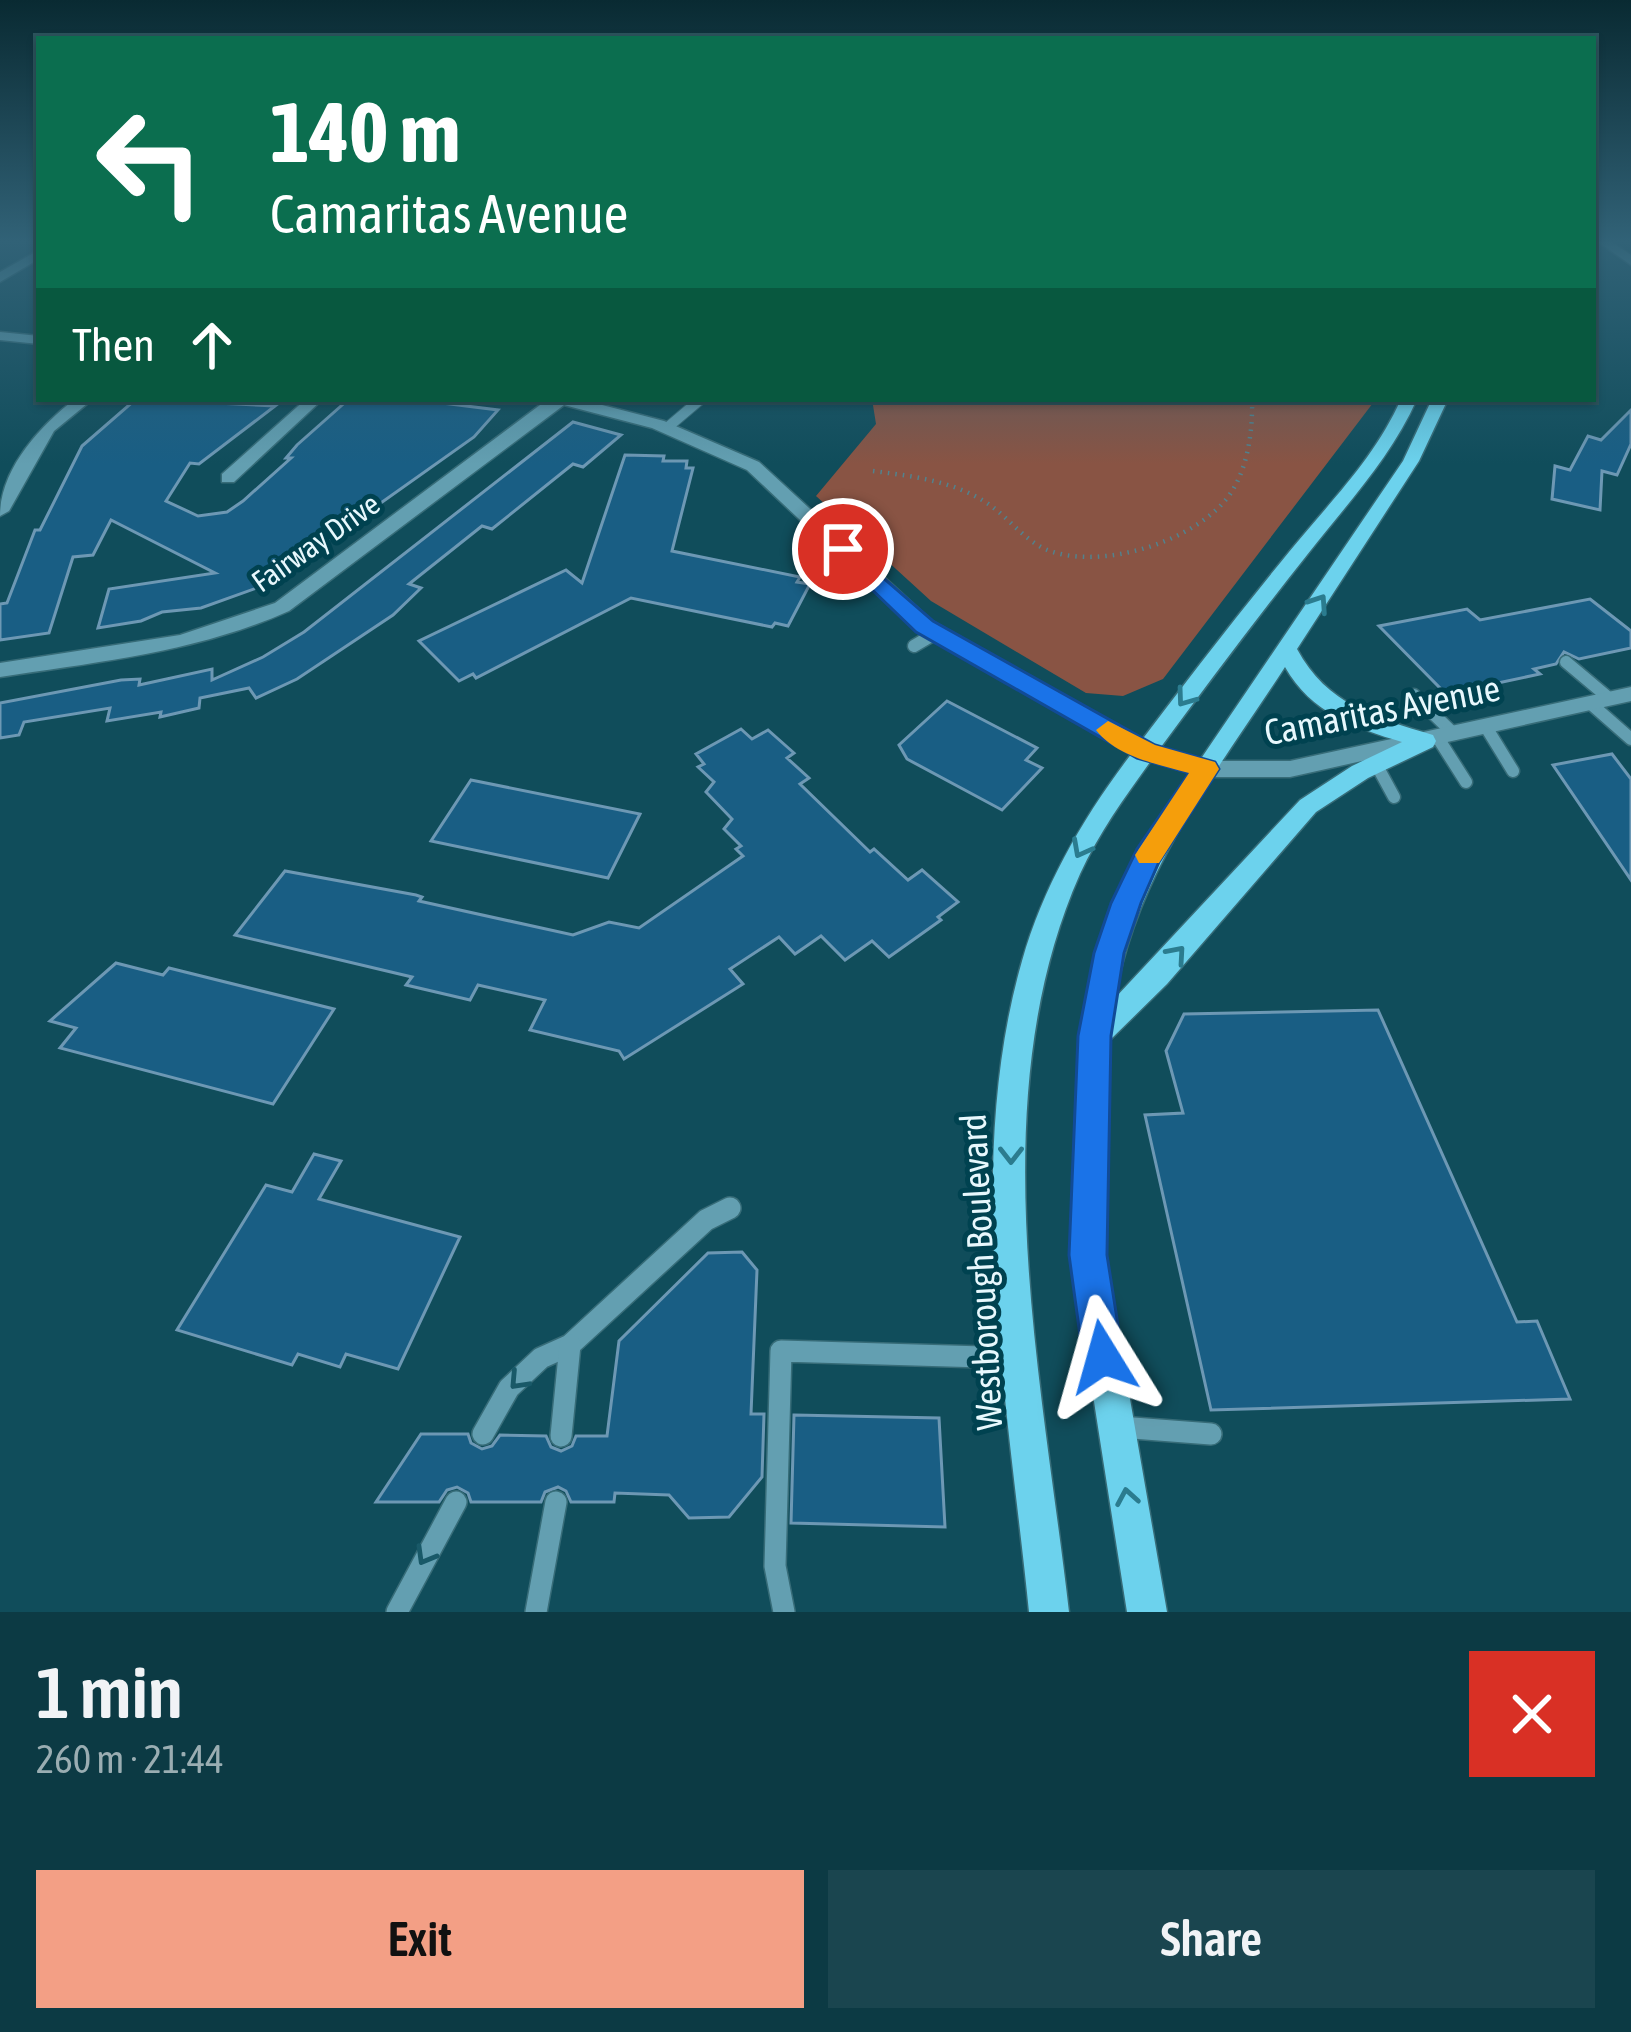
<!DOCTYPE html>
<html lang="en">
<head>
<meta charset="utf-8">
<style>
  body { margin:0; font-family:"Asap Condensed",sans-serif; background:#1a454f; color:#f1f3f6; height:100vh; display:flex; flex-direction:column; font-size:45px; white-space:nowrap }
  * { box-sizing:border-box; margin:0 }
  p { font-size:39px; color:#9aadb2 }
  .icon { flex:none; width:66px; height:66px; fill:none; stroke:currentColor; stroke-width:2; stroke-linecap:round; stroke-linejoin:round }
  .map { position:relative; height:1612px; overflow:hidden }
  .details { display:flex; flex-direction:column; background:#0c3a44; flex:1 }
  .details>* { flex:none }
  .top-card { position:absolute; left:36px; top:36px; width:1560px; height:366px; border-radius:0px; box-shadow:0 3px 9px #0004,0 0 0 3px #2c545d; background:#0b6e4f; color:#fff; overflow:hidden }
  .pin { position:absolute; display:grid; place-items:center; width:102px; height:102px; color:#fff; margin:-51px; border:6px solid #fff; border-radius:50%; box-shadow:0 3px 12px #0007 }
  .me { position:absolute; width:132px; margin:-66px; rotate:352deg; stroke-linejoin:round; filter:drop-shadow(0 0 9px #0008) }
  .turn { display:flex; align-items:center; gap:42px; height:252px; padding:0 36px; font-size:54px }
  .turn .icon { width:156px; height:156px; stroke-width:2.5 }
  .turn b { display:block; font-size:84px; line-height:102px }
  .then { display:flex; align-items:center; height:114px; padding:0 36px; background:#0003; gap:24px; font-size:45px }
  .round { display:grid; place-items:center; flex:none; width:126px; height:126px; border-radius:0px; background:#1a454f }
  .overview { display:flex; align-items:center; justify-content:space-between; height:204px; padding:0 36px }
  h1 { font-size:72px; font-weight:600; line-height:90px }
  .cta { display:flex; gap:24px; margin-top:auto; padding:24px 36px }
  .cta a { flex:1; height:138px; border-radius:0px; background:#f39f85; color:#111; font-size:48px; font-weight:600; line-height:138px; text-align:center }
  .cta a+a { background:#1a454f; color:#f1f3f6 }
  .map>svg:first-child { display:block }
  .green { fill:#895444 }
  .building { fill:#195e84; stroke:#6d98b4; stroke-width:3 }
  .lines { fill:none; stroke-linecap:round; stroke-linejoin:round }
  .service-far2-casing { stroke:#376c78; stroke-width:12 }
  .service-far1-casing { stroke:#376c78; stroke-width:15 }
  .service-casing { stroke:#376c78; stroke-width:24 }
  .minor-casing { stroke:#376c78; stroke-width:3 }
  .secondary-casing { stroke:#376c78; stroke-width:3 }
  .path { stroke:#52828d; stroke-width:4.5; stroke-dasharray:1.5 6; stroke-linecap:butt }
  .service-far2 { stroke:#639fb1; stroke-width:10 }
  .service-far1 { stroke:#639fb1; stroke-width:12 }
  .service { stroke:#639fb1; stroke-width:21 }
  .minor { fill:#639fb1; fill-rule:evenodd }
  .secondary { fill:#6cd2ed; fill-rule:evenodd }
  .oneway { stroke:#2b7c8f }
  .oneway2 { stroke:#195968 }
  .route { fill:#1a73e8; stroke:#114b97; stroke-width:3 }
  .slow { fill:#f59e0b }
  .labels { text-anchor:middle; stroke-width:10; stroke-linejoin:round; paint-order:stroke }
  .far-street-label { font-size:30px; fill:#e7f8fd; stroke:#004250 }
  .street-label { font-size:36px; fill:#e7f8fd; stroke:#004250 }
</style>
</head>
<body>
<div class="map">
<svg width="1631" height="1612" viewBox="0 0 1631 1612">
  <rect width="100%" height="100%" fill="#104d5b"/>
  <!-- green -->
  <path class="green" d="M 872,399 L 1376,399 L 1163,679 L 1123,696 L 1086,693 L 931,601 L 816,496 L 876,424 Z"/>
  <!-- building -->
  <g class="building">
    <path d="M 136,399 L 275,406 L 199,464 L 190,463 L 166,501 L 198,516 L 227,512 L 243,501 L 291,458 L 286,458 L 297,445 L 349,399 L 410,399 L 498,410 L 474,437 L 265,585 L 201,608 L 162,612 L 141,621 L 98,628 L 109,589 L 215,573 L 111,520 L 93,555 L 73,557 L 49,633 L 0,640 L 0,604 L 7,603 L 35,530 L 40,530 L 82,446 Z"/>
    <path d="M 1631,410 L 1631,444 L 1617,475 L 1602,471 L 1600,510 L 1552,499 L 1555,466 L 1570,470 L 1588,436 L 1601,440 Z"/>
    <path d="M 573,422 L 621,435 L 583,467 L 573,464 L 492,529 L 482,526 L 409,584 L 421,588 L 393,615 L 297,679 L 256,698 L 249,688 L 200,698 L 199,708 L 160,717 L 161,712 L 107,721 L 110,708 L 24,722 L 19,735 L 0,738 L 0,703 L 121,680 L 140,679 L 139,685 L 212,669 L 212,680 L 263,657 L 304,632 Z"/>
    <path d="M 625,455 L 664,456 L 663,461 L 687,461 L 686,468 L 693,468 L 672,551 L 800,577 L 797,582 L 810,584 L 788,626 L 775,623 L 772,627 L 631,598 L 476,678 L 473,674 L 459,681 L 419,641 L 566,570 L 582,583 Z"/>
    <path d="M 1590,599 L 1631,631 L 1631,648 L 1579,659 L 1564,652 L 1556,664 L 1534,669 L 1540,674 L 1446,694 L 1379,626 L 1467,609 L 1480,620 Z"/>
    <path d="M 947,701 L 1037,748 L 1026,760 L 1042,768 L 1002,810 L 907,759 L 899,745 Z"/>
    <path d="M 741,729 L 752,739 L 768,730 L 794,753 L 787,758 L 809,778 L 800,784 L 870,852 L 874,849 L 908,880 L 922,870 L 958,902 L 938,917 L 941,920 L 889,957 L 872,941 L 845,960 L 821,936 L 795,954 L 779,937 L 730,969 L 743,984 L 624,1059 L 619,1051 L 530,1030 L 545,1000 L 478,985 L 470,1000 L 406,985 L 412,977 L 235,935 L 285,871 L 416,895 L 422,897 L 419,901 L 573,935 L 609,922 L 639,928 L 743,856 L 736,849 L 741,846 L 724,829 L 732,819 L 706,792 L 714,782 L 698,767 L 704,764 L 696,754 Z"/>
    <path d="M 1612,754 L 1631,779 L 1631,880 L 1553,765 Z"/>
    <path d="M 471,780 L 640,814 L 608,878 L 431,841 Z"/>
    <path d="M 116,963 L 163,975 L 169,968 L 334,1009 L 273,1104 L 60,1048 L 76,1028 L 50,1021 Z"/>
    <path d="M 1378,1010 L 1517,1322 L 1537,1321 L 1570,1399 L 1211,1410 L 1145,1115 L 1183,1113 L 1166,1051 L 1184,1014 Z"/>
    <path d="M 314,1154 L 341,1161 L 319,1199 L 460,1237 L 398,1369 L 346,1354 L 340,1367 L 298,1354 L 292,1365 L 177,1330 L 266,1185 L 292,1192 Z"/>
    <path d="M 742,1252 L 757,1270 L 751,1414 L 764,1414 L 762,1477 L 729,1517 L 689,1518 L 669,1495 L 615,1493 L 614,1502 L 571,1502 L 566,1491 L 558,1487 L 545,1492 L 541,1502 L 471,1502 L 468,1493 L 457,1487 L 447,1490 L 439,1502 L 376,1502 L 421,1434 L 468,1434 L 471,1443 L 482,1449 L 492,1446 L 500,1435 L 546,1436 L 551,1447 L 561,1451 L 572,1446 L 576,1436 L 607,1436 L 619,1341 L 708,1253 Z"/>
    <path d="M 794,1415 L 939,1418 L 945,1527 L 791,1523 Z"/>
  </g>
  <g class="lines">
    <defs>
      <path id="service-far2" d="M 668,427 L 701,399"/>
      <g id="service-far1">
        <path d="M 914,646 L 936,633"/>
        <path d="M 1566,662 L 1610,699"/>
        <path d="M 1414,695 L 1454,734"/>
        <path d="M 1590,703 L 1631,739"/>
        <path d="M 1486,727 L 1513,771"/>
        <path d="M 1438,738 L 1466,782"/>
        <path d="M 1376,764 L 1394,797"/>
      </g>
      <g id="service">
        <path d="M 1120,1427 L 1211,1434"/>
        <path d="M 483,1434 L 509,1388 L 541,1358 L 570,1345 L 706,1220 L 730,1208"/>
        <path d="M 561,1436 L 570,1345"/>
        <path d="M 397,1612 L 456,1502"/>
        <path d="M 536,1612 L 556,1502"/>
        <path d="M 784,1612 L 775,1566 L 781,1351 L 1017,1358"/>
      </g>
      <g id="minor">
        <path d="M 1594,239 L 1607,239 L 1631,255 L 1631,265 Z"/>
        <path d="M 39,250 L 39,259 L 0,282 L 0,272 Z"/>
        <path d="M 0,332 L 39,336 L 39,344 L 0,340 Z"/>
        <path d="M 75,399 L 93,399 L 54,431 L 9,511 L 0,516 C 0,469 40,426 75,399 Z"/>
        <path d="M 306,399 L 323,399 L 234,482 L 222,482 L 222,474 Z"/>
        <path d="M 548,399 L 579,399 L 664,421 L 759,462 L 932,621 L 1154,746 L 1206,761 L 1290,761 L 1631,687 L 1631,701 L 1290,777 L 1206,777 L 1138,758 L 918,631 L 747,470 L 652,428 L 564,405 L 289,611 C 197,652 99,662 0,677 L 0,663 L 180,635 L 275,603 Z"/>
      </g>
      <g id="secondary">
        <path d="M 1401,399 L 1417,399 C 1391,458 1346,505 1307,555 C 1256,619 1207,685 1158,751 C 1130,790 1100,830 1080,874 C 980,1099 1042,1377 1069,1612 L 1029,1612 C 1008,1403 963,1166 1022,961 C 1044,884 1084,816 1132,753 C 1183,685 1235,618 1289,552 C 1329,503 1375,458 1401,399 Z"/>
        <path d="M 1432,399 L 1448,399 L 1419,461 L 1297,649 C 1327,705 1376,718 1433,735 L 1436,741 L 1433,747 L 1368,778 L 1316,812 L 1167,984 L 1108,1042 L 1105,1255 L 1167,1612 L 1127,1612 L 1071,1255 L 1080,1037 L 1095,954 L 1139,850 L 1403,461 ZM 1285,667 C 1311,713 1355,728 1402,742 L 1352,766 L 1300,800 L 1115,998 C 1136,872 1217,772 1285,667 Z"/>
      </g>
    </defs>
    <!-- service-far2 casing -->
    <use href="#service-far2" class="service-far2-casing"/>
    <!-- service-far1 casing -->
    <use href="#service-far1" class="service-far1-casing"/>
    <!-- service casing -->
    <use href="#service" class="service-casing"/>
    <!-- minor casing -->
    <use href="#minor" class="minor-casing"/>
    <!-- secondary casing -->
    <use href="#secondary" class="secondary-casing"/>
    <!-- path -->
    <path class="path" d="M 873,471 C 912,476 953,481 987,503 C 1010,518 1026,544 1053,552 C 1104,568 1187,543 1223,503 C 1247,477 1253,433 1252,399"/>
    <!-- service-far2 -->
    <use href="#service-far2" class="service-far2"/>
    <!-- service-far1 -->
    <use href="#service-far1" class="service-far1"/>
    <!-- service -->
    <use href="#service" class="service"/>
    <!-- minor -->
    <use href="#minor" class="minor"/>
    <!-- secondary -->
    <use href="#secondary" class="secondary"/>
  </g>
  <!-- one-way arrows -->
  <defs><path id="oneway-chevron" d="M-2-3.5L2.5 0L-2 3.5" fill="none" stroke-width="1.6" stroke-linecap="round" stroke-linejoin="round" transform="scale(3)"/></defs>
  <g class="oneway">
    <use href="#oneway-chevron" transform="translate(1319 603) rotate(-56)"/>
    <use href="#oneway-chevron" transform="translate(1185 698) rotate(126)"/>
    <use href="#oneway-chevron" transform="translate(1081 849) rotate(118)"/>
    <use href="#oneway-chevron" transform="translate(1177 954) rotate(-49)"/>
    <use href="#oneway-chevron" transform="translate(1011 1155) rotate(90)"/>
    <use href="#oneway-chevron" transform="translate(1127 1497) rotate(-100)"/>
  </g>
  <g class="oneway2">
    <use href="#oneway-chevron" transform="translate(518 1381) rotate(133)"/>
    <use href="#oneway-chevron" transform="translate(425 1556) rotate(120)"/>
  </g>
  <!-- sky -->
  <linearGradient id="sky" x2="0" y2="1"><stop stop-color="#092a32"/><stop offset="0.52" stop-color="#316277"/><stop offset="1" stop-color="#316277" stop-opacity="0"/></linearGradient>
  <rect width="1631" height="464" fill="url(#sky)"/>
  <!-- route -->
  <path class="route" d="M 843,543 L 933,621 L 1155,745 L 1215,762 L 1219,769 L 1159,862 L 1141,903 L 1124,953 L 1111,1036 L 1107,1255 L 1123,1357 L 1117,1371 L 1103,1377 L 1089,1371 L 1083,1357 L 1069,1255 L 1078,1036 L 1094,953 L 1111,903 L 1137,849 L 1189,773 L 1137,758 L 916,632 L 835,554 L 835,545 Z"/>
  <!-- slow -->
  <path class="slow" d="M 1108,721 L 1155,745 L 1215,762 L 1219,769 L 1159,863 L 1139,863 L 1135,855 L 1189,773 C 1157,764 1117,757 1096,730 Z"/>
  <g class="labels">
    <!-- far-street labels -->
    <g class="far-street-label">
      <text transform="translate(316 543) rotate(-35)" y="10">Fairway Drive</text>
    </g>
    <!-- street labels -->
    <g class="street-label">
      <text transform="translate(1382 710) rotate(-11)" y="13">Camaritas Avenue</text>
      <text transform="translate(981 1272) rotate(-93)" y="13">Westborough Boulevard</text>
    </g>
  </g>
</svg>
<div class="pin" style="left:843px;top:549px;background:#d93025"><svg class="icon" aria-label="arrive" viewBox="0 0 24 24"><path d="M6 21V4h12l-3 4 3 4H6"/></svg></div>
<svg class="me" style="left:1103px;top:1357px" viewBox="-20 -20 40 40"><path d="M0-17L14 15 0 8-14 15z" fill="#1a73e8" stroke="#fff" stroke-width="4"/></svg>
<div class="top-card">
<div class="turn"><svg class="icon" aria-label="left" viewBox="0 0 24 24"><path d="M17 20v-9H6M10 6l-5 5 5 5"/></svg><div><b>140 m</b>Camaritas Avenue</div></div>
<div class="then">Then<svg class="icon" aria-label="ahead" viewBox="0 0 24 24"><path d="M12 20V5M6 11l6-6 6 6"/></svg></div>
</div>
</div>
<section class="details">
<div class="overview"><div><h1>1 min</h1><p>260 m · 21:44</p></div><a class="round" style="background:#d93025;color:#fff"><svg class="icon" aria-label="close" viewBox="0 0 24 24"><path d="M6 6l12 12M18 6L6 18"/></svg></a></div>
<div class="cta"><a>Exit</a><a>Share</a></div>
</section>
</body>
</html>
